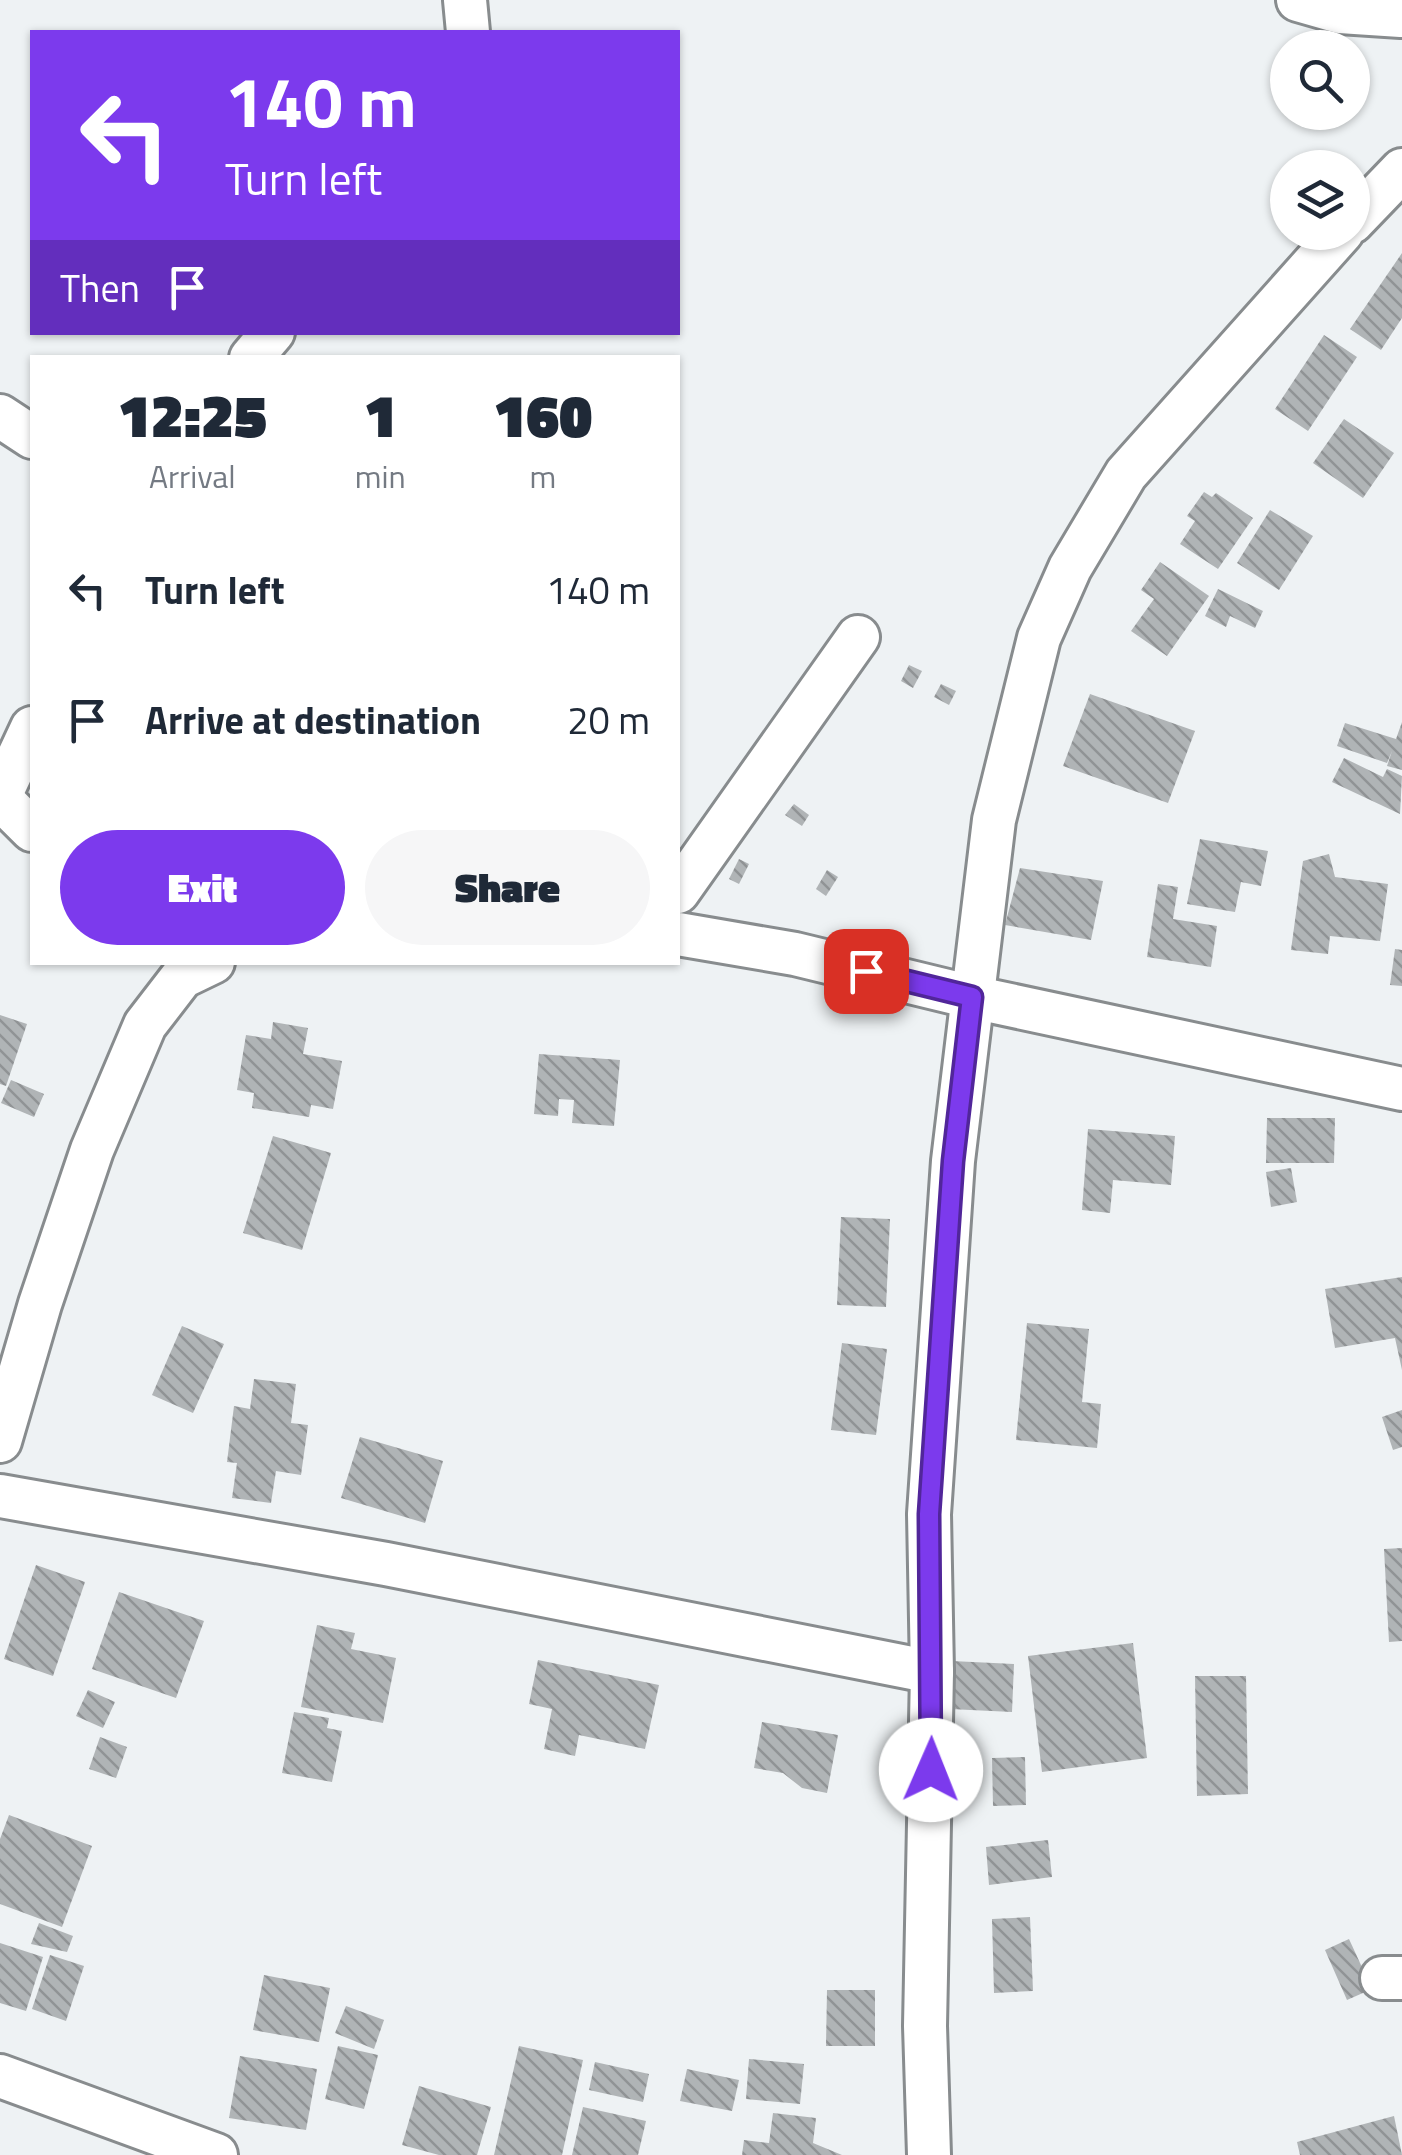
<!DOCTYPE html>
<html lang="en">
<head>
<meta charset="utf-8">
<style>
  body { margin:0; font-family:"Titillium Web",sans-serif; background:#f6f6f7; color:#1f2937; height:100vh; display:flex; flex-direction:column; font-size:38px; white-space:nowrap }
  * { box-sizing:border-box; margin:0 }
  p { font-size:32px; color:#747a83 }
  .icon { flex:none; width:55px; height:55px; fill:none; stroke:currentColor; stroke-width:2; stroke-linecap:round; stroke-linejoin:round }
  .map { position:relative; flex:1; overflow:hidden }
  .sheet { position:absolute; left:30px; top:355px; width:650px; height:610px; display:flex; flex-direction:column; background:#fff; border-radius:0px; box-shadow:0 2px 8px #0004 }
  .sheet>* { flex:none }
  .hud { position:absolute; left:30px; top:30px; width:650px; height:305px; border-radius:0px; box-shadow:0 2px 8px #0004; background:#7c3aed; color:#fff; overflow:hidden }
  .controls { position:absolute; left:1270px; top:30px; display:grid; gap:20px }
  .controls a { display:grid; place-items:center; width:100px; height:100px; border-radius:50%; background:#fff; box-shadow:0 2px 8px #0004; font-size:50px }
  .pin { position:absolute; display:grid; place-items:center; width:85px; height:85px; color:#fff; margin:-42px; border-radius:20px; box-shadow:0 5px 15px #0006 }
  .me { position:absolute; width:110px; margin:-55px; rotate:1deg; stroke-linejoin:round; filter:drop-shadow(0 0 8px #0008) }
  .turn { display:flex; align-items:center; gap:35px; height:210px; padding:0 30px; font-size:45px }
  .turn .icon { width:130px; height:130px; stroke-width:2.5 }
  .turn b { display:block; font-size:70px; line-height:85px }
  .then { display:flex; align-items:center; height:95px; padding:0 30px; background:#0003; gap:20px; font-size:38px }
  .eta { display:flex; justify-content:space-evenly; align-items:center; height:170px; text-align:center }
  .eta b { font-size:60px; font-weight:800; line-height:70px }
  .cta { display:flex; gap:20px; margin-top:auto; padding:20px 30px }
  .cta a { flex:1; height:115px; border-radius:60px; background:#7c3aed; color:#fff; font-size:40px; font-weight:800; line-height:115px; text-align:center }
  .cta a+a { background:#f6f6f7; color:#1f2937 }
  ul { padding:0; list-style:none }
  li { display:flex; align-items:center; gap:30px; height:130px; padding:0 30px }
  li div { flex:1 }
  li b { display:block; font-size:38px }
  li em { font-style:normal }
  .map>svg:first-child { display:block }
  .building { fill:url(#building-back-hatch) }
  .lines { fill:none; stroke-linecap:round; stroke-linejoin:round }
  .minor-casing { stroke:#888c8e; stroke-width:48 }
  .minor { stroke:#fff; stroke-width:42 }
  .route-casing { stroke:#51269a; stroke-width:25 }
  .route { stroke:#7c3aed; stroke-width:18 }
</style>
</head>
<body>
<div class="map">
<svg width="1402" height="2155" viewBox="0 0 1402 2155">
  <defs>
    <pattern id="building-back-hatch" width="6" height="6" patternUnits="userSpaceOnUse" patternTransform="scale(2.5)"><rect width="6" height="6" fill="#b0b4b6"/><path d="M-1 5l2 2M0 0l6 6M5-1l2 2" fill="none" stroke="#909395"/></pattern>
  </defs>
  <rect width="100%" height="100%" fill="#eef2f4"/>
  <!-- building -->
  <g class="building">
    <path d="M 1402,253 L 1402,318 L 1381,350 L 1350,329 Z"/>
    <path d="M 1324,335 L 1357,357 L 1308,431 L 1275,409 Z"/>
    <path d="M 1344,419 L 1394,453 L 1363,498 L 1313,463 Z"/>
    <path d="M 1204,492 L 1212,497 L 1216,493 L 1253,518 L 1218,569 L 1180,544 L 1195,521 L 1187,516 Z"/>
    <path d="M 1270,510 L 1313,536 L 1279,590 L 1237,563 Z"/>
    <path d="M 1160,562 L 1209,596 L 1167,656 L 1131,631 L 1154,599 L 1141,590 Z"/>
    <path d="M 1218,589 L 1263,611 L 1255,628 L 1230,616 L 1226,627 L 1205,616 Z"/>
    <path d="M 909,665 L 922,671 L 913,688 L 901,681 Z"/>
    <path d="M 941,684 L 956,691 L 949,705 L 934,697 Z"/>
    <path d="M 1090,694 L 1195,731 L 1168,803 L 1063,766 Z"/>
    <path d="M 1402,722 L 1402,770 L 1387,766 L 1392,751 L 1387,763 L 1337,746 L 1345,723 L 1396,739 Z"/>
    <path d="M 1344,758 L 1383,777 L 1387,769 L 1402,776 L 1400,814 L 1332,782 Z"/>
    <path d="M 794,804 L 809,815 L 802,826 L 785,815 Z"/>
    <path d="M 1200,839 L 1268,851 L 1261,886 L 1241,882 L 1235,912 L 1187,904 Z"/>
    <path d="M 1329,854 L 1335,877 L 1388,884 L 1380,941 L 1330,936 L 1328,954 L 1291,950 L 1303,861 Z"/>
    <path d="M 739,859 L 749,864 L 739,884 L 729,879 Z"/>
    <path d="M 1020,868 L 1103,881 L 1091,940 L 1005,925 Z"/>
    <path d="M 827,870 L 838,877 L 826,896 L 816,889 Z"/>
    <path d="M 1158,884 L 1178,887 L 1173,919 L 1217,926 L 1211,967 L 1147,957 Z"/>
    <path d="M 1395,949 L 1402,950 L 1402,986 L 1390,985 Z"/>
    <path d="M 0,1015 L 27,1024 L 6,1086 L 0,1084 Z"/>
    <path d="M 273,1022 L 308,1028 L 303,1054 L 342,1061 L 333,1109 L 311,1105 L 309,1117 L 252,1108 L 254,1093 L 237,1090 L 246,1035 L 271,1039 Z"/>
    <path d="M 539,1054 L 620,1060 L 614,1126 L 572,1123 L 574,1100 L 559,1099 L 558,1116 L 534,1114 Z"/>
    <path d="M 11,1080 L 44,1094 L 34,1117 L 1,1103 Z"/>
    <path d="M 1267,1118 L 1335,1118 L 1334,1163 L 1266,1163 Z"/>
    <path d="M 1088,1129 L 1175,1136 L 1171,1185 L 1113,1180 L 1110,1213 L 1082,1210 Z"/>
    <path d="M 273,1136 L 331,1153 L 302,1250 L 243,1233 Z"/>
    <path d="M 1291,1168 L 1297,1202 L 1271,1207 L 1266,1172 Z"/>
    <path d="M 841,1217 L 890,1219 L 886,1307 L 837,1305 Z"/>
    <path d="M 1402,1277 L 1402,1370 L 1395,1338 L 1335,1348 L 1325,1289 Z"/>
    <path d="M 1027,1323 L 1089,1329 L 1082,1402 L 1101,1404 L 1097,1448 L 1016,1440 Z"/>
    <path d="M 182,1326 L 224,1344 L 193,1413 L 152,1395 Z"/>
    <path d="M 842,1343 L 887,1349 L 876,1435 L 831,1430 Z"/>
    <path d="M 254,1379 L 296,1384 L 291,1423 L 308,1425 L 301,1475 L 276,1471 L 271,1503 L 232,1498 L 237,1463 L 227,1462 L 234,1406 L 250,1409 Z"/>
    <path d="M 1402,1410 L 1402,1447 L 1393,1450 L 1382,1417 Z"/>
    <path d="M 360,1437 L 443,1461 L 425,1523 L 341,1498 Z"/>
    <path d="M 1402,1548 L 1402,1641 L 1389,1642 L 1384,1549 Z"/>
    <path d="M 36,1565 L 85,1582 L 53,1676 L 4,1659 Z"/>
    <path d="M 119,1592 L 204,1621 L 176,1698 L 92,1669 Z"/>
    <path d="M 317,1625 L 355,1633 L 351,1649 L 396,1658 L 383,1723 L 301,1707 Z"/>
    <path d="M 1133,1643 L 1147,1758 L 1042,1772 L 1028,1656 Z"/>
    <path d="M 538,1660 L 659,1685 L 645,1749 L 579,1735 L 575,1756 L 544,1749 L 552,1709 L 529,1704 Z"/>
    <path d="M 952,1661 L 1014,1664 L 1012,1712 L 950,1709 Z"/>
    <path d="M 1195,1676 L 1246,1676 L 1248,1794 L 1197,1796 Z"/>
    <path d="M 88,1690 L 115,1702 L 103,1728 L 76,1716 Z"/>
    <path d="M 294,1712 L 329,1718 L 327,1728 L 342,1731 L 332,1782 L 282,1773 Z"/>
    <path d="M 762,1722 L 838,1735 L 827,1793 L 802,1788 L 783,1773 L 754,1768 Z"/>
    <path d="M 100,1737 L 127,1747 L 116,1778 L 89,1769 Z"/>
    <path d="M 1025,1757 L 1026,1805 L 993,1806 L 992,1758 Z"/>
    <path d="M 9,1815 L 92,1846 L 62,1927 L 0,1904 L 0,1839 Z"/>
    <path d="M 1048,1840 L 1052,1877 L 989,1885 L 986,1847 Z"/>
    <path d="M 1030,1917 L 1033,1991 L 994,1993 L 992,1919 Z"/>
    <path d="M 39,1923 L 73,1936 L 67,1952 L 31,1944 Z"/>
    <path d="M 1349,1939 L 1372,1989 L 1347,2000 L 1325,1950 Z"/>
    <path d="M 0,1943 L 43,1957 L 26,2011 L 0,2003 Z"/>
    <path d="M 50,1955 L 84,1966 L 66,2021 L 32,2009 Z"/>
    <path d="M 264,1975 L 330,1988 L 319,2042 L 253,2030 Z"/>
    <path d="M 827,1990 L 875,1990 L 875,2046 L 826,2046 Z"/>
    <path d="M 346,2006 L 384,2020 L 374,2049 L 335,2033 Z"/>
    <path d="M 338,2046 L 378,2055 L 364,2109 L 325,2099 Z"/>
    <path d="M 519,2046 L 583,2060 L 562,2155 L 494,2155 Z"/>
    <path d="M 240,2056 L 317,2069 L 306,2130 L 229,2118 Z"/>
    <path d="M 749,2059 L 804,2064 L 800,2104 L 746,2099 Z"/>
    <path d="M 595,2062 L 649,2074 L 643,2102 L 589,2090 Z"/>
    <path d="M 687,2069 L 739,2080 L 732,2111 L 680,2101 Z"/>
    <path d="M 419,2086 L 491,2107 L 477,2155 L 439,2155 L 402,2145 Z"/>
    <path d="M 583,2107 L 646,2121 L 638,2155 L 572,2155 Z"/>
    <path d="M 773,2113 L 816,2118 L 813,2143 L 842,2155 L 742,2155 L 744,2140 L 769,2143 Z"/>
    <path d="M 1394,2116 L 1402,2155 L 1300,2155 L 1297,2142 Z"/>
  </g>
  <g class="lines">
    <defs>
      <g id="minor">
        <path d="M 465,0 L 468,32"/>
        <path d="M 1298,0 L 1340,12 L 1401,16"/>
        <path d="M 1352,222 L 1402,170"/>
        <path d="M 251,358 L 273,332"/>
        <path d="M 0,416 L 32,437"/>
        <path d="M 0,796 L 32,728"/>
        <path d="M 0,798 L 32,830"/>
        <path d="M 678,892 L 858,637"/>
        <path d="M 678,934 L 795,954 L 972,997 L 1402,1089"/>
        <path d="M 0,1441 L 40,1304 L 92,1150 L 145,1025 L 182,977 L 213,962"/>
        <path d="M 0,1496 L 386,1564 L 932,1672"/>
        <path d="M 1382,1978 L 1402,1978"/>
        <path d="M 0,2076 L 216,2155"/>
        <path d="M 929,2155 L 925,2026 L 932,1672 L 929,1514 L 953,1161 L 994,820 L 1039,638 L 1070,568 L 1126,474 L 1342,232"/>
      </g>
    </defs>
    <!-- minor casing -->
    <use href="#minor" class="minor-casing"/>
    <!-- minor -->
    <use href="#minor" class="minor"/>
  </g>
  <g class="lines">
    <defs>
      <path id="route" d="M 866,971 L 972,997 L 953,1161 L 929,1514 L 931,1770"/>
    </defs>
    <!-- route casing -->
    <use href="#route" class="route-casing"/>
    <!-- route -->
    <use href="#route" class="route"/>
  </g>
</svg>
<div class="controls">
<a><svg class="icon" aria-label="search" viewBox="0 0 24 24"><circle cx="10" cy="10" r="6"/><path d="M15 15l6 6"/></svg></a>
<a><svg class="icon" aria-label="layers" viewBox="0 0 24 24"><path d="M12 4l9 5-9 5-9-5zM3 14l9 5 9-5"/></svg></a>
</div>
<div class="pin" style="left:866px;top:971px;background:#d93025"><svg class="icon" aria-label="arrive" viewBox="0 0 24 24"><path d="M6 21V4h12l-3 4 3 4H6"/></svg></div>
<svg class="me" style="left:931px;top:1770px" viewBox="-20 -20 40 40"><circle r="19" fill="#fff"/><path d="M0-13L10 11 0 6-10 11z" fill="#7c3aed"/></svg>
<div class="hud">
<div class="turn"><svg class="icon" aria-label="left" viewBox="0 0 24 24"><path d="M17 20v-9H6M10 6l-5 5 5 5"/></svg><div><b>140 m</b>Turn left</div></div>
<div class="then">Then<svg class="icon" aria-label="arrive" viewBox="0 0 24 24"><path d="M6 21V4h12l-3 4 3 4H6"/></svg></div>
</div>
<section class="sheet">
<div class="eta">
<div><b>12:25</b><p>Arrival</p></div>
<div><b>1</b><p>min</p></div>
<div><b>160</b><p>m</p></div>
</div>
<ul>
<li><svg class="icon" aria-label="left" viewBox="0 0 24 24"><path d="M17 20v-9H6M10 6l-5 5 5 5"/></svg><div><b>Turn left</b></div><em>140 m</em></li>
<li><svg class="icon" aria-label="arrive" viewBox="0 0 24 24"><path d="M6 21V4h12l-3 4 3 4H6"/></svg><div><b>Arrive at destination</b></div><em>20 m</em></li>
</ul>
<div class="cta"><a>Exit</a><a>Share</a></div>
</section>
</div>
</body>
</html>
